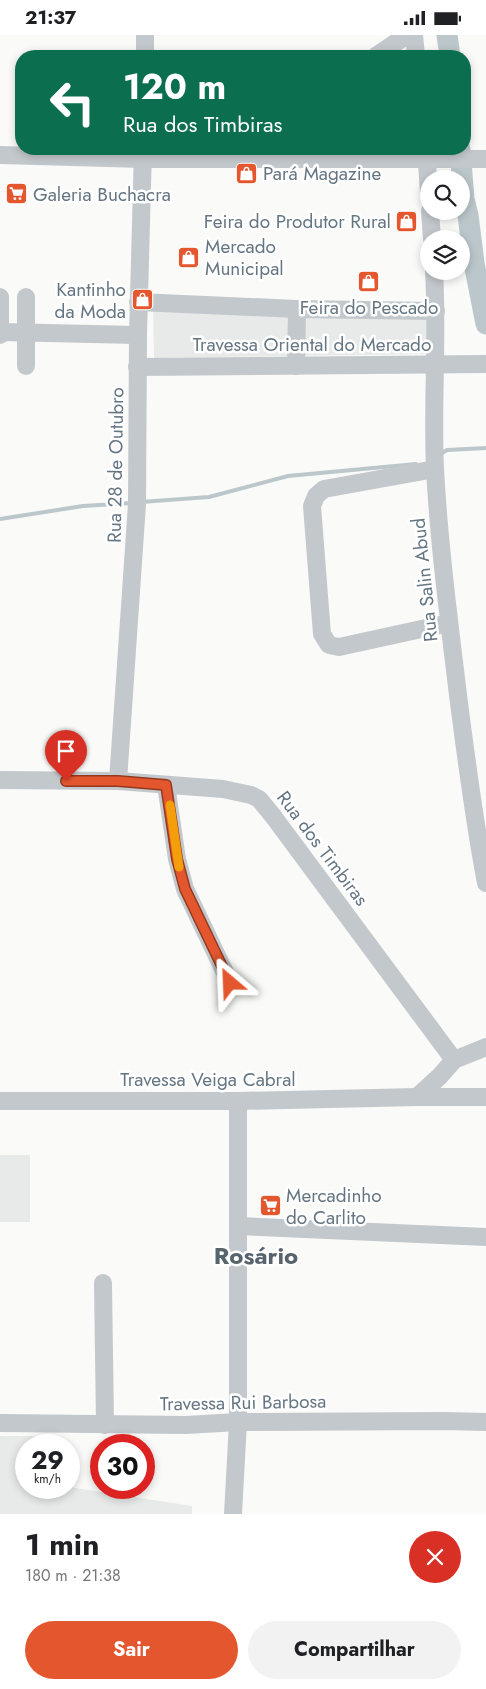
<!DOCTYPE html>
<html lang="pt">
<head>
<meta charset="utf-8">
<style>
  body { margin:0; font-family:Jost,sans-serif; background:#f2f2f2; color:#202124; height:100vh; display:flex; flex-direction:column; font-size:19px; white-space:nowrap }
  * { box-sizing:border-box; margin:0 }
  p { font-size:16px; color:#757577 }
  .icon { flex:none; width:28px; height:28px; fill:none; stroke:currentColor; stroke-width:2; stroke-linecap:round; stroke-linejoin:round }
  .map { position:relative; height:1479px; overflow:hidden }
  .drawer { display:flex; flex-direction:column; background:#fff; flex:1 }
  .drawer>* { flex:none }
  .top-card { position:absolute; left:15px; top:15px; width:456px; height:105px; border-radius:20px; box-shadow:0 2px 8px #0003; background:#0b6e4f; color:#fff; overflow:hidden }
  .tools { position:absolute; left:420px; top:135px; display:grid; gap:10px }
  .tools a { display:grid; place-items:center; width:50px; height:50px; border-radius:50%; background:#fff; box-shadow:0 2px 8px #0003; font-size:25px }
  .speed { position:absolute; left:15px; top:1399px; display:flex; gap:10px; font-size:25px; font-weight:700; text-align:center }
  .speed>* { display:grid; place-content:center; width:65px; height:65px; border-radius:50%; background:#fff; box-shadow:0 2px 8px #0003; line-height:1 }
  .speed small { font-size:12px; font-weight:400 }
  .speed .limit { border:8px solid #d22; background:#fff; color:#111 }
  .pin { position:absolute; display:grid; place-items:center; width:42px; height:42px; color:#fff; margin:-51px -21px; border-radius:50% 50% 50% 0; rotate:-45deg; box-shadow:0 0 5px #0007 }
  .pin .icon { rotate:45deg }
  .me { position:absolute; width:55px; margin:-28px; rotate:334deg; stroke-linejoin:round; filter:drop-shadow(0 0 4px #0008) }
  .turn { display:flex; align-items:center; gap:18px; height:105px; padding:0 25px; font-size:22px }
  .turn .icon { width:65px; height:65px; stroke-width:2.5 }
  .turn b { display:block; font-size:35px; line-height:42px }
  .round { display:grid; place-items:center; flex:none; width:52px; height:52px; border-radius:26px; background:#f2f2f2 }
  .headline { display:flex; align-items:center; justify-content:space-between; height:85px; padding:0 25px }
  h1 { font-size:30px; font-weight:700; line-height:38px }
  .primary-button { display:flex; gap:10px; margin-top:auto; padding:10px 25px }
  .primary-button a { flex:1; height:58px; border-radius:30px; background:#e4572e; color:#fff; font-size:20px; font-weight:700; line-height:58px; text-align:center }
  .primary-button a+a { background:#f2f2f2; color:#202124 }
  .status { display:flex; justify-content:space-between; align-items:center; height:35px; padding:0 25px; background:#fff; direction:ltr }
  .status svg { height:14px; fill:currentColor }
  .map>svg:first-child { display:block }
  .built { fill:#e8e9e9 }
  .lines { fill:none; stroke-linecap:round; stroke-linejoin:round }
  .stream { stroke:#bbc7cb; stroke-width:4 }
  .river { stroke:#bbc7cb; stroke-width:21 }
  .minor { stroke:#c3c8cc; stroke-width:18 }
  .route-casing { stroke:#94391e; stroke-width:12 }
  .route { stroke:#e4572e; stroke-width:9 }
  .slow { stroke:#f59e0b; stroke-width:9 }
  .labels { text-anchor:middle; stroke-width:5; stroke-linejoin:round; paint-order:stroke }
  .poi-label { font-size:19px; fill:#657683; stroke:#fff; text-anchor:start }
  .street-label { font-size:19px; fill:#657683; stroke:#fff }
  .district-label { font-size:24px; font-weight:bold; fill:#57646e; stroke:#fff }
</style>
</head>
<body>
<div class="status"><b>21:37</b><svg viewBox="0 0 49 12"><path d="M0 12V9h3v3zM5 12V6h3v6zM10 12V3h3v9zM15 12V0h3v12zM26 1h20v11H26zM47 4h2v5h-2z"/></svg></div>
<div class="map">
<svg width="486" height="1479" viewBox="0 0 486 1479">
  <rect width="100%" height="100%" fill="#fafaf8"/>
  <!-- built -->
  <g class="built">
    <path d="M 153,271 L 434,283 L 435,319 L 154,323 Z"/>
    <rect x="0" y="1120" width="30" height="67"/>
    <path d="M 0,1401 L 47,1401 L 47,1410 L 26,1410 L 26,1452 L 69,1452 L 192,1471 L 192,1479 L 0,1479 Z"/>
  </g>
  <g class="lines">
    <!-- stream -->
    <g class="stream">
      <path d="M 440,419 L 447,415 L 486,413"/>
      <path d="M 141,467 L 209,462 L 288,441 L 416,429"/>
      <path d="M 0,484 L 83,471 L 132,468"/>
    </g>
    <!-- river -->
    <g class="river">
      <path d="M 447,0 L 450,21"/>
      <path d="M 460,114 L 464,164 L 468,180 L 474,228 L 486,289"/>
    </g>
    <!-- minor -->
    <g class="minor">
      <path d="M 414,0 L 416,21"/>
      <path d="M 145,21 L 145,0"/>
      <path d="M 376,21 L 407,0"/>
      <path d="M 426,114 L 429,158"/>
      <path d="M 0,120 L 143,124 L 486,124"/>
      <path d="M 430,176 L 432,204"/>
      <path d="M 434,236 C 438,302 432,368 435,434 C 439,509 449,585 458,660 C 466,723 474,785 486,848"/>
      <path d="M 26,262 L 26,331"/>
      <path d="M 138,267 L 297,274 L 436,276"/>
      <path d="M 0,297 L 138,300"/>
      <path d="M 0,300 L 0,262"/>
      <path d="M 296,331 L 297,274"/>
      <path d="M 137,332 L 486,329"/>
      <path d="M 435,434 L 324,454 L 316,461 L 312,471 L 322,599 L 329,610 L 339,612 L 449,588"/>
      <path d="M 0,745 L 118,746 L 223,754 L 251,760 L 259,764 L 273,781 L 454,1025"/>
      <path d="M 118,746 L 137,469 L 138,300 L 143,114"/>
      <path d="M 166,750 L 177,824 L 185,854 L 230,948"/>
      <path d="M 417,1062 L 440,1041 L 454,1025 L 486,1012"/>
      <path d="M 0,1066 L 238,1066 L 417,1062 L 486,1062"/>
      <path d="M 238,1191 L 486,1202"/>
      <path d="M 103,1248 L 105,1390"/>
      <path d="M 0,1388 L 186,1390 L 238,1387 L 444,1386 L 486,1387"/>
      <path d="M 233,1479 L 238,1387 L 238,1066"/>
    </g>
  </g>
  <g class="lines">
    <defs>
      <path id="route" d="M 66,746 L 118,746 L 166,750 L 177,824 L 185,854 L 230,948"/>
    </defs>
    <!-- route casing -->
    <use href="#route" class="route-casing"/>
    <!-- route -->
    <use href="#route" class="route"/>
    <!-- slow -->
    <path class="slow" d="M 170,770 L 179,832"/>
  </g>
  <!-- icons -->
  <defs>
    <symbol id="shop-square" viewBox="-11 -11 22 22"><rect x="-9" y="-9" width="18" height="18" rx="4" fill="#e4572e" stroke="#fff"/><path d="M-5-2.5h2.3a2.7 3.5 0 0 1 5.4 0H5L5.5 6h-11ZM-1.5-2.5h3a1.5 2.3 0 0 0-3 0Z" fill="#fff"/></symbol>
    <symbol id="supermarket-square" viewBox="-11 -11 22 22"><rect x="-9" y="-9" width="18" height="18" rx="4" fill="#e4572e" stroke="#fff"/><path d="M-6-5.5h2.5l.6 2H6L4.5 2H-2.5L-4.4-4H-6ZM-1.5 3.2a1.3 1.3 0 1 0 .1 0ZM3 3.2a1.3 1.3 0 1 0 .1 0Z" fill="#fff"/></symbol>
  </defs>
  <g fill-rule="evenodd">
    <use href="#shop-square" x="234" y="126" width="25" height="25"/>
    <use href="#supermarket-square" x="4" y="146" width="25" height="25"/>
    <use href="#shop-square" x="394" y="174" width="25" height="25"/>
    <use href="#shop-square" x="176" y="210" width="25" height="25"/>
    <use href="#shop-square" x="356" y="234" width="25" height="25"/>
    <use href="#shop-square" x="130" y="252" width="25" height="25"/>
    <use href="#supermarket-square" x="258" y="1158" width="25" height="25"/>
  </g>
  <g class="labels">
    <!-- poi labels -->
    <g class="poi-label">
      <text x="263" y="145">Pará Magazine</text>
      <text x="33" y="166">Galeria Buchacra</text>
      <text x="391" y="193" text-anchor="end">Feira do Produtor Rural</text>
      <text x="205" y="218">Mercado<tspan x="205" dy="22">Municipal</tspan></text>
      <text x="126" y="261" text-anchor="end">Kantinho<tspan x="126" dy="22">da Moda</tspan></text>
      <text x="369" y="279" text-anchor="middle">Feira do Pescado</text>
      <text x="286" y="1167">Mercadinho<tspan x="286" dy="22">do Carlito</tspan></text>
    </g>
    <!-- street labels -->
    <g class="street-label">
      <text x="312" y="316">Travessa Oriental do Mercado</text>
      <text transform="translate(115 430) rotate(-89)" y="7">Rua 28 de Outubro</text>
      <text transform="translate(424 545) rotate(-96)" y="7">Rua Salin Abud</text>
      <text transform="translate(323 813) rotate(53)" y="7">Rua dos Timbiras</text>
      <text x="208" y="1051">Travessa Veiga Cabral</text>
      <text transform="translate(243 1367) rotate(-1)" y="7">Travessa Rui Barbosa</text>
    </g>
    <!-- district labels -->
    <g class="district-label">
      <text x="256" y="1229">Rosário</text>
    </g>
  </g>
</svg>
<div class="tools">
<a><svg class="icon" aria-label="search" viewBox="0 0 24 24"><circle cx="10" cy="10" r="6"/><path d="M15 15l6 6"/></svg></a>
<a><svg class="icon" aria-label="layers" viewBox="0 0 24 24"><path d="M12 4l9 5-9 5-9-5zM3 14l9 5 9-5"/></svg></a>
</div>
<div class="speed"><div>29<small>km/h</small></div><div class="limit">30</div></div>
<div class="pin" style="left:66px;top:746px;background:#d93025"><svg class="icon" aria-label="arrive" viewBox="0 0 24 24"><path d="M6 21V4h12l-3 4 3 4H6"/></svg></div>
<svg class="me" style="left:230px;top:948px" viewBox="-20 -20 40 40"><path d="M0-17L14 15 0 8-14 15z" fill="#e4572e" stroke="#fff" stroke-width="4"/></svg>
<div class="top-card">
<div class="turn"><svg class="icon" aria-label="left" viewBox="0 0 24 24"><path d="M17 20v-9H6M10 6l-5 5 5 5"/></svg><div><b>120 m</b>Rua dos Timbiras</div></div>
</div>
</div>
<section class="drawer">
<div class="headline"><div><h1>1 min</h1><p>180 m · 21:38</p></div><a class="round" style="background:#d93025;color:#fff"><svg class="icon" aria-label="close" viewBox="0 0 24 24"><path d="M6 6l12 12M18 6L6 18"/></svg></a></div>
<div class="primary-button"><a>Sair</a><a>Compartilhar</a></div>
</section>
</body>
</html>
